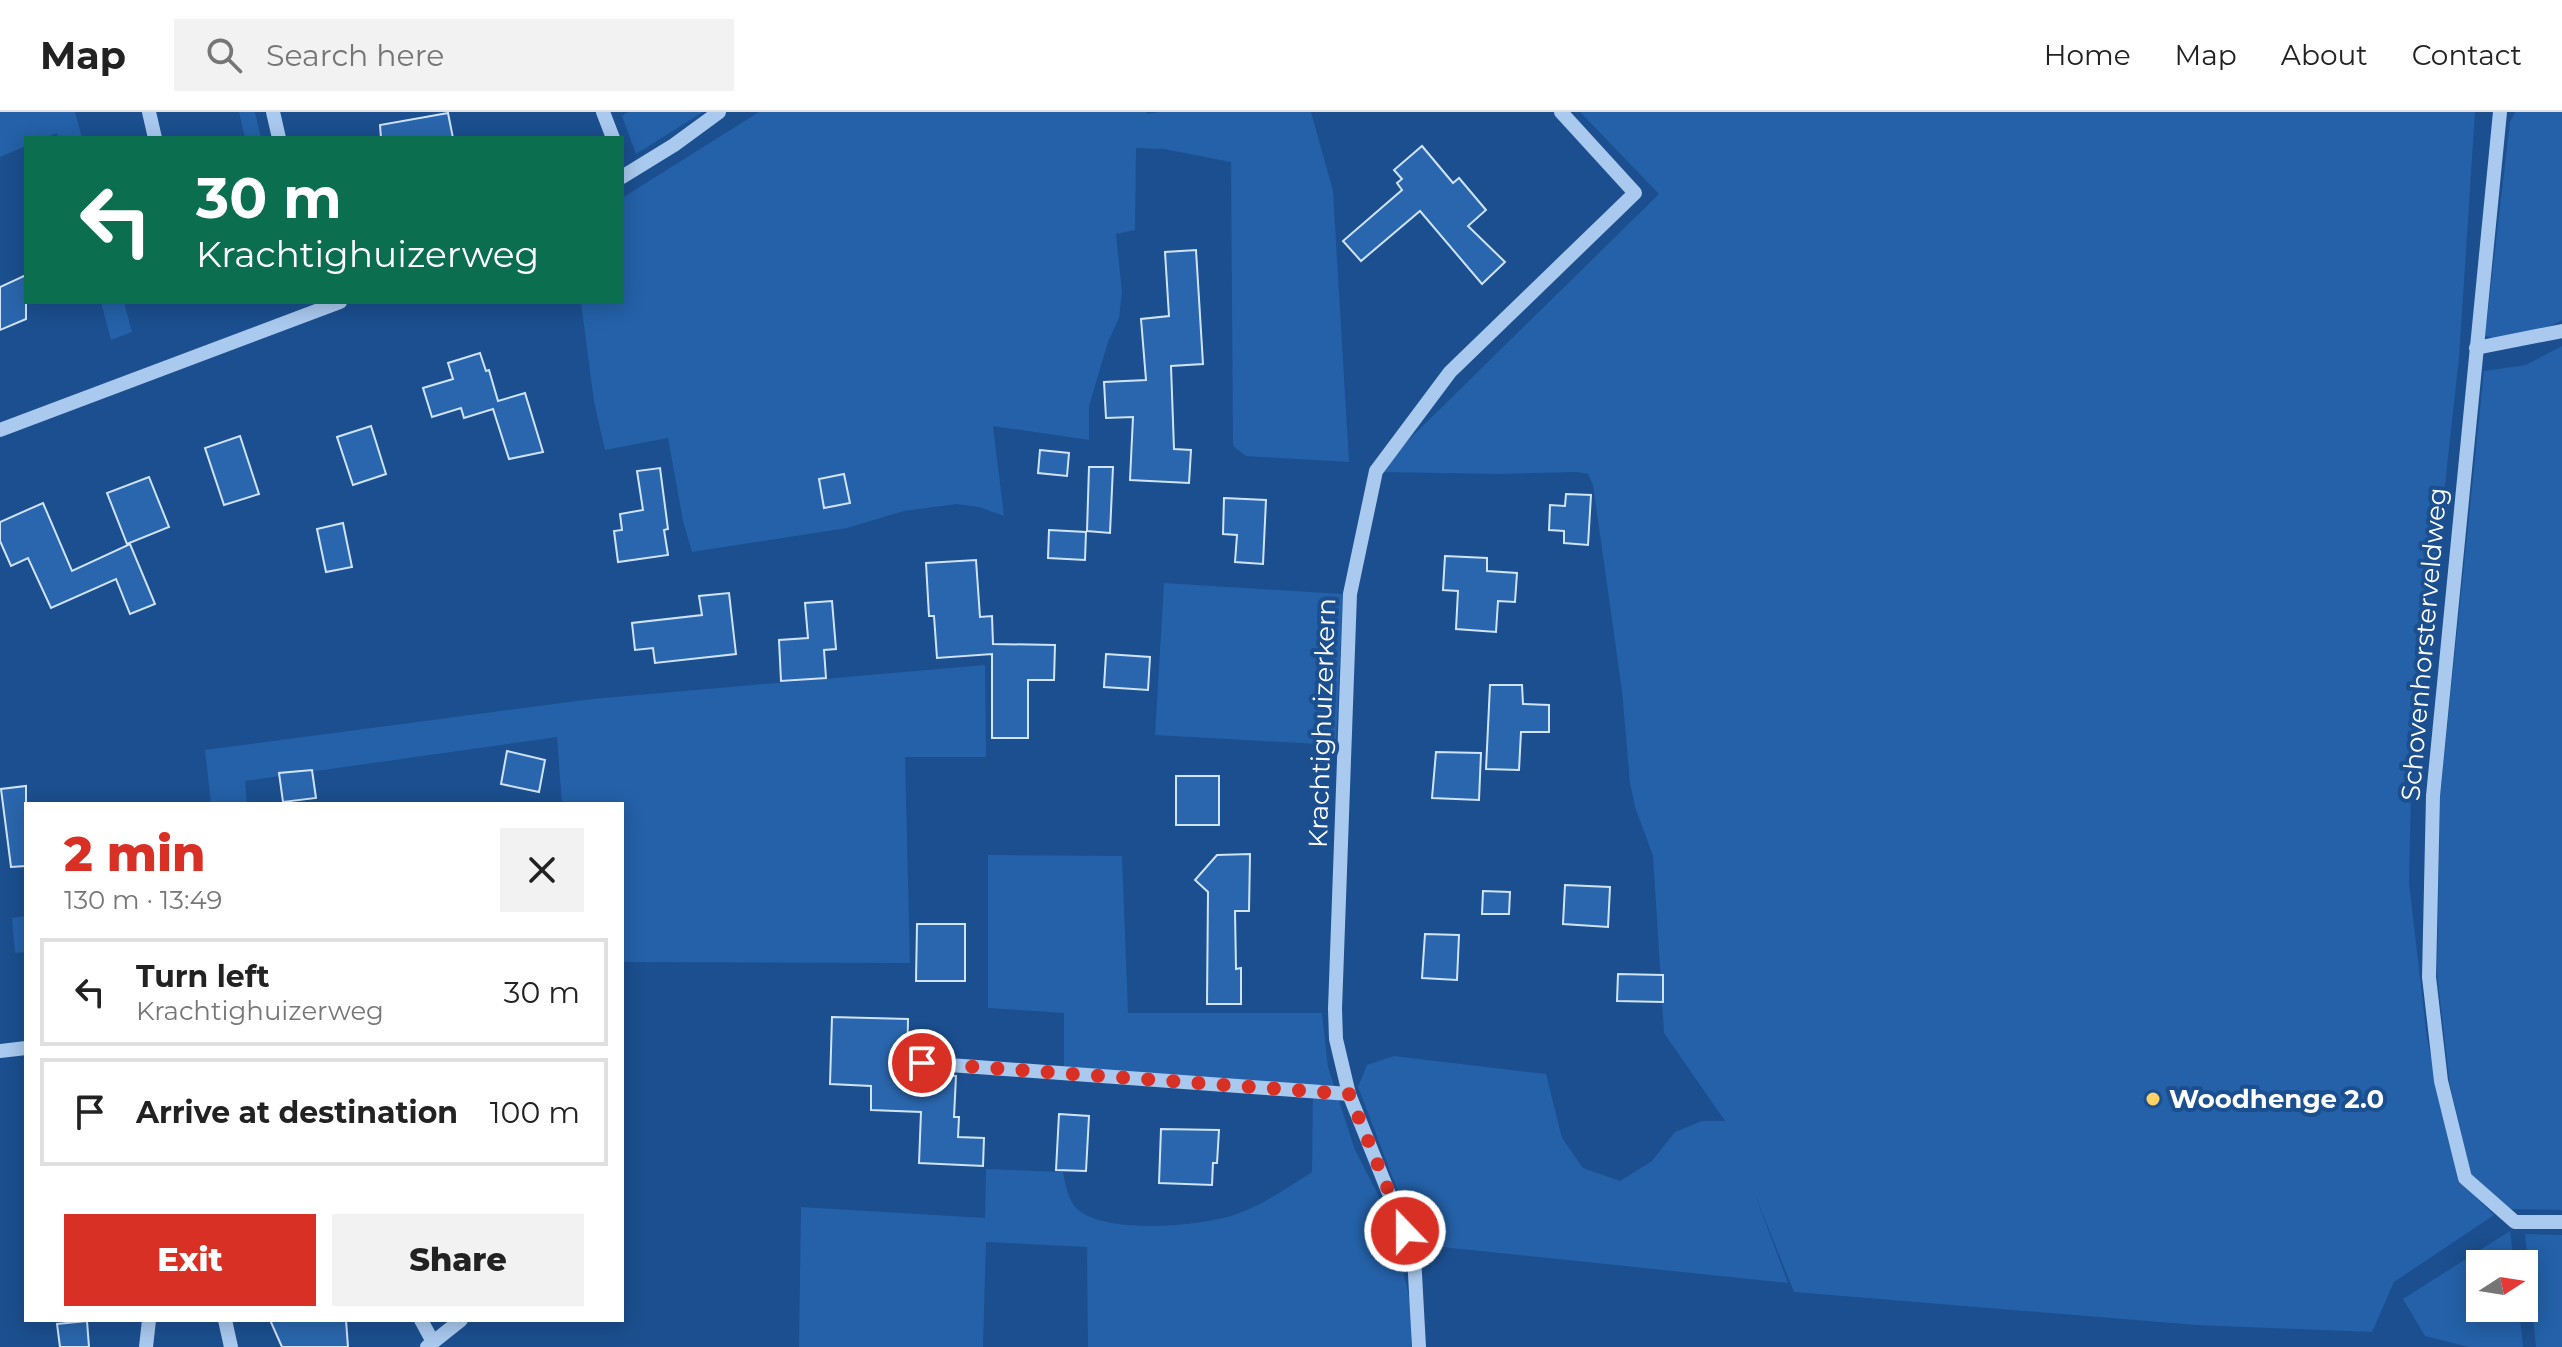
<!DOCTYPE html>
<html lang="en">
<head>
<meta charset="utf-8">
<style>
  body { margin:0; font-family:Montserrat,sans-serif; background:#f2f2f2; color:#222; height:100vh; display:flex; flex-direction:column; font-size:30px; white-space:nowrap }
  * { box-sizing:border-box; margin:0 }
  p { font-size:26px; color:#767676 }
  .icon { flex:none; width:44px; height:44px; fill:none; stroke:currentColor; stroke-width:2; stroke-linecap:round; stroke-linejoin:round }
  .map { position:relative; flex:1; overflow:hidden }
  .details { position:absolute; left:24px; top:690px; width:600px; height:520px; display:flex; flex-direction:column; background:#fff; border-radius:0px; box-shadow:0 4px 20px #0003 }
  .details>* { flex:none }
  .guide { position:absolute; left:24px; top:24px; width:600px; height:168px; border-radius:0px; box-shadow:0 4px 20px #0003; background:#0b6e4f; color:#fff; overflow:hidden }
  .needle { width:52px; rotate:78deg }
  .tools { position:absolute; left:2466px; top:1138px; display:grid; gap:16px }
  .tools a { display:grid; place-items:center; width:72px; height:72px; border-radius:0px; background:#fff; box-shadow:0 4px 20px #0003; font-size:40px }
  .pin { position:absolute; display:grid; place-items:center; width:68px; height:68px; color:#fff; margin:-34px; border:4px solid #fff; border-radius:50%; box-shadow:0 2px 8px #0007 }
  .me { position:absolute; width:88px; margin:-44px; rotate:338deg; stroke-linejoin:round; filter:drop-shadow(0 0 6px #0008) }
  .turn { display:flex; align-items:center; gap:28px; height:168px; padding:0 40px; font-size:36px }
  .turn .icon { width:104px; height:104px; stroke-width:2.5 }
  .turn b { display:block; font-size:56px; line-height:68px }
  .round { display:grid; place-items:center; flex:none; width:84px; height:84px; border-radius:0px; background:#f2f2f2 }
  .overview { display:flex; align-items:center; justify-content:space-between; height:136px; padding:0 40px }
  h1 { font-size:48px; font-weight:800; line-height:60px; color:#d93025 }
  .button { display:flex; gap:16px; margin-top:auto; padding:16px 40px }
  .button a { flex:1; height:92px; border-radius:0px; background:#d93025; color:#fff; font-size:32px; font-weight:800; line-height:92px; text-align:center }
  .button a+a { background:#f2f2f2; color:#222 }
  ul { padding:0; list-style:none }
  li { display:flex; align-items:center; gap:24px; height:108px; margin:0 16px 12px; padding:0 24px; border:4px solid #e0e0e0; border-radius:0px }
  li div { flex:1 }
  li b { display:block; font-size:30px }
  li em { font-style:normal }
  header { display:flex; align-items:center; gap:48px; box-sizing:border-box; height:112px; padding:0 40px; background:#fff; border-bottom:2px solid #e0e0e0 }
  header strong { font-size:38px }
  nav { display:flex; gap:44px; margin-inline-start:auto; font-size:28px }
  .search { width:560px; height:72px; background:#f2f2f2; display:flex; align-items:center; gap:20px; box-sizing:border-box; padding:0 28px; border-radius:0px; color:#767676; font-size:30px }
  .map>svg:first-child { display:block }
  .green { fill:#2461a8 }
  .building { fill:#2a66ad; stroke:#cfe3fa; stroke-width:2 }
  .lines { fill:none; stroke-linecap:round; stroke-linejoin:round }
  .minor { stroke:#a9c9ee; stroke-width:14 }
  .route { stroke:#d93025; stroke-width:14; stroke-dasharray:0 25.2 }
  .poi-dot { fill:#ffd166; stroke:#1b4f8f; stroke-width:3 }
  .labels { text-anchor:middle; stroke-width:8; stroke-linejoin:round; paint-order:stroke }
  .street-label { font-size:26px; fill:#fff; stroke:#1b4f8f }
  .poi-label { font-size:26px; font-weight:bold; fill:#fff; stroke:#1b4f8f; text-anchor:start }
</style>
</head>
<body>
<header>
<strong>Map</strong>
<div class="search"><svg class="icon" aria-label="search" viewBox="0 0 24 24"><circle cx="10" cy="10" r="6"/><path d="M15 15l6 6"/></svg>Search here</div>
<nav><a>Home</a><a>Map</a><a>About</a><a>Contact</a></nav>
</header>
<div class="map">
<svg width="2562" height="1235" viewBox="0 0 2562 1235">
  <rect width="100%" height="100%" fill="#1b4f8f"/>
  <!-- green -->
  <g class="green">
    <path d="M 0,0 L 75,0 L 82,26 L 58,26 L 57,21 L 45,26 L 26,26 L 26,34 L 0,45 Z"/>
    <path d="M 239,0 L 255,0 L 261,26 L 245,26 Z"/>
    <path d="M 628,0 L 703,0 L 636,42 L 622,4 Z"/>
    <path d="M 759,0 L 1146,0 L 1148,2 L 1159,0 L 1311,0 L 1333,79 L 1349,350 L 1246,344 L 1233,334 L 1231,50 L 1164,37 L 1136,36 L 1135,118 L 1116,122 L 1122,180 L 1119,206 L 1108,230 L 1089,294 L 1089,328 L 993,314 L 1004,404 L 979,395 L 957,392 L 904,399 L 847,416 L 692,440 L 683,409 L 668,326 L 605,338 L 594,290 L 581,190 L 622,190 L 622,86 Z"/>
    <path d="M 1580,0 L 2475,0 L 2459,246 L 2411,681 L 2409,771 L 2427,926 L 2458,1068 L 2494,1103 L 2394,1170 L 2372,1220 L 2196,1213 L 1794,1180 L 1754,1080 L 1788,1171 L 1432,1134 L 1411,1113 L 1358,975 L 1367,953 L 1394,944 L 1546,962 L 1562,1026 L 1583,1056 L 1620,1069 L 1652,1049 L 1675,1020 L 1702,1009 L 1725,1009 L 1664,921 L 1653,744 L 1635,695 L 1630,671 L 1622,579 L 1593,373 L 1588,362 L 1577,360 L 1499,362 L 1380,360 L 1382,354 L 1659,82 Z"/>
    <path d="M 2515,0 L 2562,0 L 2562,208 L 2518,231 L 2485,224 L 2510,10 Z"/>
    <path d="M 101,190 L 124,190 L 132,220 L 111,228 Z"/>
    <path d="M 2562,234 L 2562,1098 L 2510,1097 L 2471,1062 L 2450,973 L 2437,862 L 2440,685 L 2484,259 L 2526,253 Z"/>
    <path d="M 1164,471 L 1343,482 L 1336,633 L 1155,623 Z"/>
    <path d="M 985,553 L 986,645 L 905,645 L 910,851 L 622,850 L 622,692 L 562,692 L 557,625 L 245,669 L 247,692 L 211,692 L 205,638 L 592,587 Z"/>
    <path d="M 988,743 L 1122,744 L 1128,901 L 1322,901 L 1328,955 L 1355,1038 L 1391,1108 L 1411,1193 L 1411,1235 L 1088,1235 L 1087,1135 L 986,1130 L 983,1235 L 799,1235 L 801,1095 L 985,1106 L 986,1057 L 1063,1060 C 1066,1075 1069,1094 1084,1102 C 1118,1121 1195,1114 1231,1104 C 1260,1095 1287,1076 1312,1060 L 1313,976 L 1064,966 L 1064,901 L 988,896 Z"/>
    <path d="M 26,804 L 26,840 L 15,841 L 12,806 Z"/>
    <path d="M 2510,1119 L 2514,1152 L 2480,1152 L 2480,1196 L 2519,1196 L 2523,1235 L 2469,1235 L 2425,1224 L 2403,1187 Z"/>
    <path d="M 2525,1122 L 2562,1123 L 2562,1235 L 2536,1235 Z"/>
  </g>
  <!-- building -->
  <g class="building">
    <path d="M 448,1 L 453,26 L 381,26 L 380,13 Z"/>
    <path d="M 1422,34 L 1453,71 L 1459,66 L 1486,98 L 1468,114 L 1505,150 L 1482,172 L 1420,99 L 1361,149 L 1343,129 L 1402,78 L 1397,71 L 1402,67 L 1394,58 Z"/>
    <path d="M 1196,138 L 1203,252 L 1171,254 L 1174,337 L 1191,338 L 1189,371 L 1130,368 L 1133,305 L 1106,306 L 1104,270 L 1146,268 L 1141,207 L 1169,204 L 1165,140 Z"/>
    <path d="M 26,163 L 26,207 L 0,218 L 0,175 Z"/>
    <path d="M 480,241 L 486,259 L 489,258 L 498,289 L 525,281 L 543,340 L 509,347 L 493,297 L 464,306 L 461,296 L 432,305 L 423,276 L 453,267 L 448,251 Z"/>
    <path d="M 371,314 L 386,362 L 353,373 L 337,325 Z"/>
    <path d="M 240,324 L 259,382 L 224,393 L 205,336 Z"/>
    <path d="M 1040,338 L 1069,341 L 1067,364 L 1038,361 Z"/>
    <path d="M 1089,355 L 1113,355 L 1110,421 L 1087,419 Z"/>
    <path d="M 660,356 L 668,417 L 664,418 L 668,443 L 618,450 L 614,419 L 622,418 L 620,402 L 643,398 L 637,359 Z"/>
    <path d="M 844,362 L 850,391 L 824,396 L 819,367 Z"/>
    <path d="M 149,365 L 169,415 L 127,432 L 107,381 Z"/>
    <path d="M 1566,382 L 1591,383 L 1588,433 L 1564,431 L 1564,419 L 1549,418 L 1550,393 L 1565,394 Z"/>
    <path d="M 1224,386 L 1266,388 L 1263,452 L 1235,450 L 1237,423 L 1223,422 Z"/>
    <path d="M 43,391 L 72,459 L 130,432 L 155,492 L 130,502 L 116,467 L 51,496 L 28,446 L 11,454 L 0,429 L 0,410 Z"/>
    <path d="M 343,411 L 352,455 L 326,460 L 317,417 Z"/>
    <path d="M 1049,418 L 1086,420 L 1085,448 L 1048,446 Z"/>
    <path d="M 1445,444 L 1487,446 L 1487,459 L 1517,461 L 1515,490 L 1498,489 L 1496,520 L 1456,517 L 1458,479 L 1443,478 Z"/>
    <path d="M 976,448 L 980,505 L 992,504 L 993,532 L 1055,533 L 1054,568 L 1028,568 L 1028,626 L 992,626 L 992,542 L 937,546 L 934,504 L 929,504 L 926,451 Z"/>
    <path d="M 729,481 L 736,542 L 655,551 L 653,536 L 635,538 L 632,511 L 702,503 L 699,484 Z"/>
    <path d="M 832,489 L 836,537 L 824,538 L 826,566 L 781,569 L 779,528 L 808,526 L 805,491 Z"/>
    <path d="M 1106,542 L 1150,545 L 1148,578 L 1104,575 Z"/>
    <path d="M 1490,573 L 1522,573 L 1523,592 L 1549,593 L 1549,620 L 1521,620 L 1519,658 L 1486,657 Z"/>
    <path d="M 507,639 L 545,648 L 539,680 L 501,672 Z"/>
    <path d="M 1436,640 L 1481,641 L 1479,688 L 1432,686 Z"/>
    <path d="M 312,658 L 316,686 L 283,690 L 279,661 Z"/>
    <rect x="1176" y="664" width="43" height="49"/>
    <path d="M 26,674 L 26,754 L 11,755 L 1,677 Z"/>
    <path d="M 1250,742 L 1249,799 L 1235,799 L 1236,857 L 1241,856 L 1241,892 L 1207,892 L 1208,780 L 1195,768 L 1217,743 Z"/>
    <path d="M 1565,773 L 1610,775 L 1608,815 L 1563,812 Z"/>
    <path d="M 1483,779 L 1510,780 L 1509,802 L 1482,802 Z"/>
    <path d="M 917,812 L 965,812 L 965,869 L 916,869 Z"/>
    <path d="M 1425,822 L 1459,823 L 1457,868 L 1422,866 Z"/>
    <path d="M 1618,862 L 1663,863 L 1663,890 L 1617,889 Z"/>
    <path d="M 832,905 L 908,907 L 907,960 L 956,964 L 954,1005 L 959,1005 L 958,1025 L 984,1026 L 983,1054 L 919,1051 L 921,1000 L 871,998 L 871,974 L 830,972 Z"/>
    <path d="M 1059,1002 L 1089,1004 L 1086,1059 L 1056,1058 Z"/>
    <path d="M 1161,1017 L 1219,1018 L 1217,1051 L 1213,1051 L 1212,1073 L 1159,1071 Z"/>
    <path d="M 270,1208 L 346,1208 L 348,1235 L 282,1235 Z"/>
    <path d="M 87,1209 L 89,1235 L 60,1235 L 57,1212 Z"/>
  </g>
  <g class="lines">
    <!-- minor -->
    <g class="minor">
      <path d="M 149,0 L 155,26"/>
      <path d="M 273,0 L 279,26"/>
      <path d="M 603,0 L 613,26"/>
      <path d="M 2500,0 L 2433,684 L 2429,865 L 2441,969 L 2465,1066 L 2515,1110 L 2562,1110"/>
      <path d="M 622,65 L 674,33 L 719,0"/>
      <path d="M 2476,236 L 2562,219"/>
      <path d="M 0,318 L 340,190"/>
      <path d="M 0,939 L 26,936"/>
      <path d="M 922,951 L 1349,982"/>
      <path d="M 225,1208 L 231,1235"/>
      <path d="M 421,1208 L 433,1230"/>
      <path d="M 146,1235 L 149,1208"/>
      <path d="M 427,1235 L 461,1208"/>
      <path d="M 1419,1235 L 1414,1144 L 1349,982 L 1336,927 L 1335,897 L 1350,482 L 1376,359 L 1450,260 L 1635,81 L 1561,0"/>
    </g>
  </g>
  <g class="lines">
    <!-- route -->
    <path class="route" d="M 922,951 L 1349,982 L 1405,1119"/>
  </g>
  <!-- markers -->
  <circle class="poi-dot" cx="2153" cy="987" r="8"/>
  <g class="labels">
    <!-- street labels -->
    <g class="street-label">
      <text transform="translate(2424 532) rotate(-85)" y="9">Schovenhorsterveldweg</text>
      <text transform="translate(1322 611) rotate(-88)" y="9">Krachtighuizerkern</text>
    </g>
    <!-- poi labels -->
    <g class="poi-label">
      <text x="2169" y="996">Woodhenge 2.0</text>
    </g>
  </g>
</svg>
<div class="tools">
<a><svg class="needle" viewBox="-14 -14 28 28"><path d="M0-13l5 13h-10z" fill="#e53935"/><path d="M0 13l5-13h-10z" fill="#767676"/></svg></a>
</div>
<div class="pin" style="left:922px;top:951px;background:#d93025"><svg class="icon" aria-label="arrive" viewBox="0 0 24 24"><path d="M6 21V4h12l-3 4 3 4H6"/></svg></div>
<svg class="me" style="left:1405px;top:1119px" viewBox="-20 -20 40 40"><circle r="17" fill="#d93025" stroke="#fff" stroke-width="3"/><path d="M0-11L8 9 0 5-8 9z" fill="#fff"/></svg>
<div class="guide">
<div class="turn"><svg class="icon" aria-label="left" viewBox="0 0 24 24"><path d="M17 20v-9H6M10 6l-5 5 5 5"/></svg><div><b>30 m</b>Krachtighuizerweg</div></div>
</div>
<section class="details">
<div class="overview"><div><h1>2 min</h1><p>130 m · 13:49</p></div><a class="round"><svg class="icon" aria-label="close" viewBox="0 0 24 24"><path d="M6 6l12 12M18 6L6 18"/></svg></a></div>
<ul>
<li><svg class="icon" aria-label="left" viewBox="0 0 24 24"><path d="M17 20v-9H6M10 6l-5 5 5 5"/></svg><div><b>Turn left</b><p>Krachtighuizerweg</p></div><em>30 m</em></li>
<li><svg class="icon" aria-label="arrive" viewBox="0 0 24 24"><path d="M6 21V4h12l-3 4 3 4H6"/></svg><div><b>Arrive at destination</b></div><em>100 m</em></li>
</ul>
<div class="button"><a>Exit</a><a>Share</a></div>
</section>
</div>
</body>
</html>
